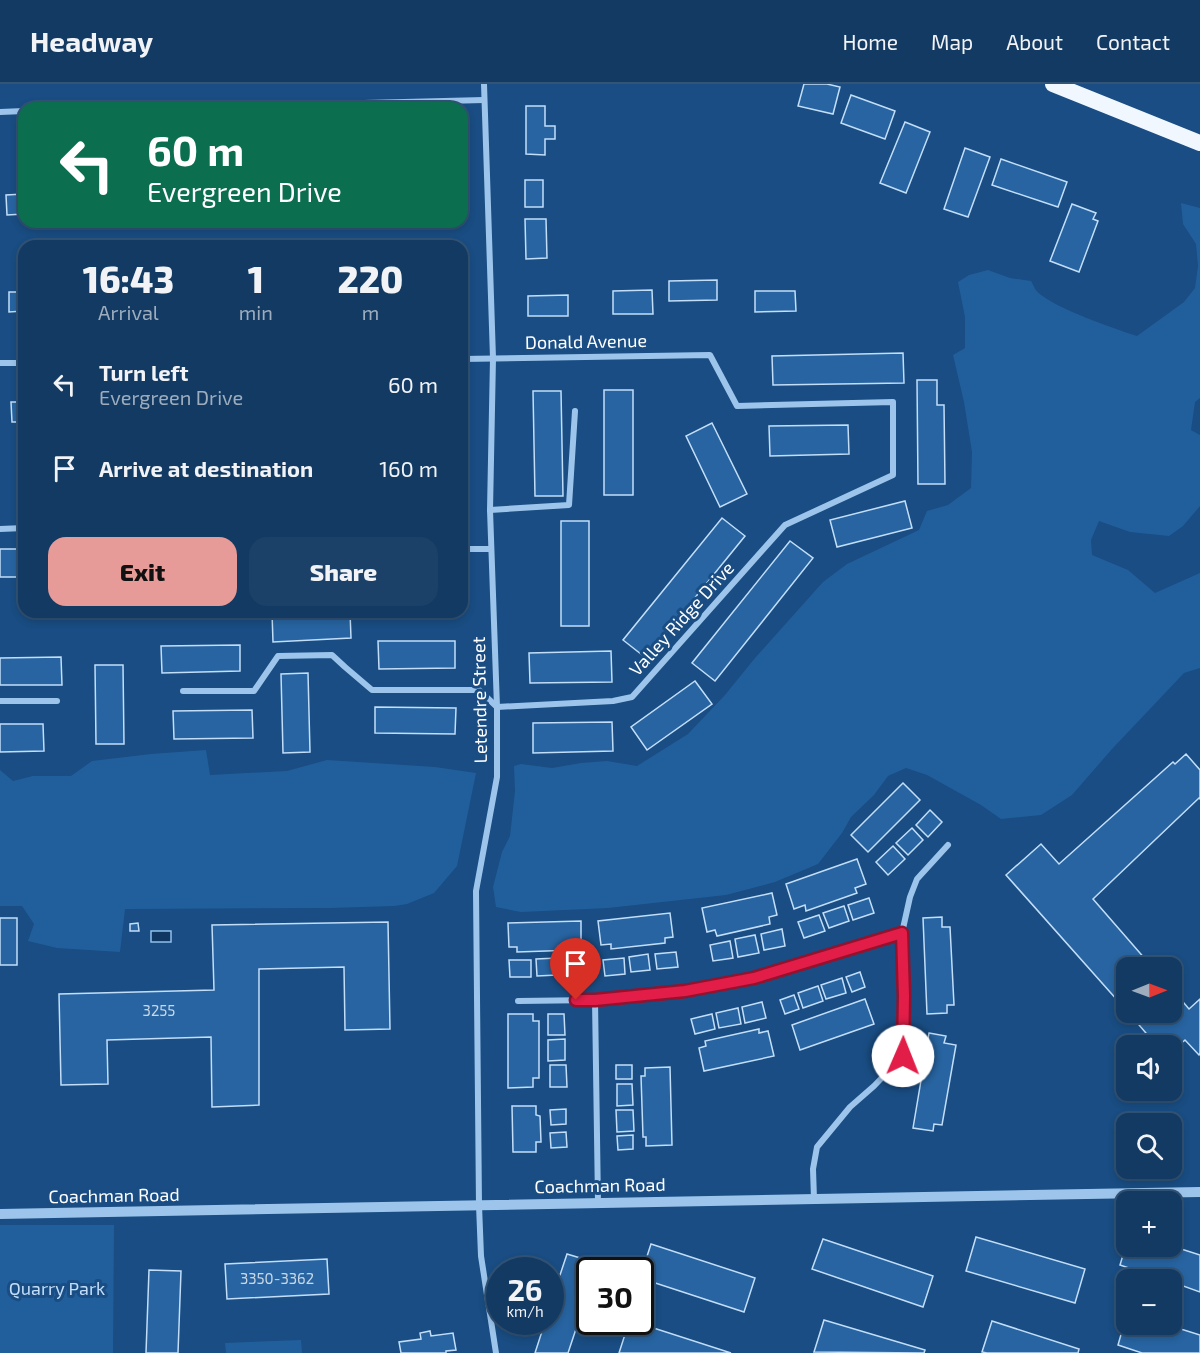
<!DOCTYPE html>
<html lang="en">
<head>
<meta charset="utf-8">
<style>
  body { margin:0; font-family:"Exo 2",sans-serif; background:#1c4168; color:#f1f3f6; height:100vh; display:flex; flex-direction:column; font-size:22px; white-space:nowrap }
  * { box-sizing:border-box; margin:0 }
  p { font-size:20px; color:#9dadbe }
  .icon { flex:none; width:33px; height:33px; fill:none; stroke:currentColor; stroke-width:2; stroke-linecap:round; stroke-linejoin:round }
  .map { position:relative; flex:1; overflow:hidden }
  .side { position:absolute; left:18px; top:156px; width:450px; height:378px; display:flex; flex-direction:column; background:#133a62; border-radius:18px; box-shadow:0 3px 9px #0003,0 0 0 2px #325477 }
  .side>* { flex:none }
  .top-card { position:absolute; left:18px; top:18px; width:450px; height:126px; border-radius:18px; box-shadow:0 3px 9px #0003,0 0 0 2px #325477; background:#0b6e4f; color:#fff; overflow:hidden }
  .needle { width:39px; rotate:89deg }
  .buttons { position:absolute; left:1116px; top:873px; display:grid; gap:12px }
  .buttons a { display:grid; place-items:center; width:66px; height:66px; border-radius:12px; background:#133a62; box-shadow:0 3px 9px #0003,0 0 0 2px #325477; font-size:30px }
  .speed { position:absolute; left:486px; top:1173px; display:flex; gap:12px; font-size:30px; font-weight:700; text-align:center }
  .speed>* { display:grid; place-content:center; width:78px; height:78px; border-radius:50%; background:#133a62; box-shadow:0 3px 9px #0003,0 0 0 2px #325477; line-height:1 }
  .speed small { font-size:15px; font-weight:400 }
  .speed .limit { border:3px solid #111; border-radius:9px; background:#fff; color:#111 }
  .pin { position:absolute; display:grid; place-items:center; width:51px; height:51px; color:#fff; margin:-62px -26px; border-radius:50% 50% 50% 0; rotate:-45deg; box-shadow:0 0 6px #0007 }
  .pin .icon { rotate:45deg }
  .me { position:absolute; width:66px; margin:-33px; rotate:1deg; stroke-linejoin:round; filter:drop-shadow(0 0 4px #0008) }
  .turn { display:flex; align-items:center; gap:21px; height:126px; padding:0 30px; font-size:27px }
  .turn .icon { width:78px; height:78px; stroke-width:2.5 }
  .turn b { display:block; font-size:42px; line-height:51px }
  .eta { display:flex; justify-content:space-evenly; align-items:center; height:102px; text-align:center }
  .eta b { font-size:36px; font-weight:800; line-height:42px }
  .button { display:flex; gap:12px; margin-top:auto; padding:12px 30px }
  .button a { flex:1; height:69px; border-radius:18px; background:#e69b98; color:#111; font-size:24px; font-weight:800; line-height:69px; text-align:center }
  .button a+a { background:#1c4168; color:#f1f3f6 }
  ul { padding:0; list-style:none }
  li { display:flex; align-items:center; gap:18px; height:84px; padding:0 30px }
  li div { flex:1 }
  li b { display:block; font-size:22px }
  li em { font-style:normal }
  header { display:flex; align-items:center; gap:36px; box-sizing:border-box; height:84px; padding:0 30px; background:#133a62; border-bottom:2px solid #325477 }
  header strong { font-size:28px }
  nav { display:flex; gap:33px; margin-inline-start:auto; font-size:21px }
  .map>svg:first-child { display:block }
  .green { fill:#215f9c }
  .water { fill:#103761; stroke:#8fc0ee; stroke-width:1.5 }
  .building { fill:#2764a1; stroke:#c2def9; stroke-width:1.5 }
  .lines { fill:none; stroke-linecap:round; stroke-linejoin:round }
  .minor { stroke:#9dc5ec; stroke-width:6 }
  .tertiary { stroke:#9dc5ec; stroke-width:10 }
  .trunk { stroke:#f0f7ff; stroke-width:16 }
  .route-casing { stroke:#92132f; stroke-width:15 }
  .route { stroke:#e11d48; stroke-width:10 }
  .labels { text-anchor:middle; stroke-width:6; stroke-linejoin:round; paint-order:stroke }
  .number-label { font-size:15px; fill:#c9d8e8 }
  .street-label { font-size:18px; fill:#fff; stroke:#194d83 }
  .park-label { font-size:18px; fill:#c2def9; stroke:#194d83 }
</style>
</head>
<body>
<header>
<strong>Headway</strong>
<nav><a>Home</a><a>Map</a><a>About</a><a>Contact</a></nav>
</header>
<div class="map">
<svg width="1200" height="1269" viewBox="0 0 1200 1269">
  <rect width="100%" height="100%" fill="#194d83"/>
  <!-- green -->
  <g class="green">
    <path d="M 1181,119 L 1200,124 L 1200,314 L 1195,318 L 1191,346 L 1200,351 L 1200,422 L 1183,442 L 1169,452 L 1130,448 L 1099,437 L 1091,456 L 1092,471 L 1128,486 L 1155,509 L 1200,489 L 1200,584 L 1184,589 L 1112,665 L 1072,711 L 1041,731 L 1001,735 L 981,721 L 927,691 L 906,684 L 888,692 L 874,711 L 851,733 L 842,749 L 818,780 L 775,798 L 726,811 L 608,824 L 521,828 L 496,823 L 493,803 L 502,768 L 510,752 L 515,707 L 514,682 L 521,680 L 552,684 L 581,679 L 607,677 L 637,682 L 688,650 L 725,611 L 755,574 L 823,498 L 847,480 L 919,446 L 927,427 L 948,421 L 971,404 L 972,368 L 964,318 L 953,271 L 965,264 L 965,233 L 958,198 L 969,191 L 988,186 L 1010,194 L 1031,197 C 1033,200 1034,203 1035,205 C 1047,222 1116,245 1137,252 L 1184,218 L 1195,204 L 1198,182 L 1196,160 L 1183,140 Z"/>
    <path d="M 206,666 L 210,691 L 287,687 L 327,676 L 435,683 L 476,689 L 457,782 L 434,809 L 407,820 L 394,822 L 330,824 L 125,825 L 120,868 L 57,864 L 28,857 L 34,840 L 22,822 L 0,822 L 0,686 L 13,697 L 33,692 L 71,692 L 92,677 L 151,670 Z"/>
    <path d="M 0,1141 L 114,1141 L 113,1269 L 0,1269 Z"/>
    <path d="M 301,1256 L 302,1269 L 226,1269 L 225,1259 Z"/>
  </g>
  <!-- water -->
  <rect class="water" x="151" y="847" width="20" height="11"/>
  <!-- building -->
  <g class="building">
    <path d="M 804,0 L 827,0 L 840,3 L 833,30 L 798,22 Z"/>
    <path d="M 851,11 L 895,27 L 885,55 L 841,39 Z"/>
    <path d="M 526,22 L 545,22 L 545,42 L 555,42 L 555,55 L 545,55 L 545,71 L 526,70 Z"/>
    <path d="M 905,38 L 930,48 L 906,109 L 880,99 Z"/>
    <path d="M 965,64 L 990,73 L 968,133 L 944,125 Z"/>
    <path d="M 1001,75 L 1067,98 L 1058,123 L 992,101 Z"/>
    <rect x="525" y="96" width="18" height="27"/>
    <path d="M 24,110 L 24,130 L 7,131 L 6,111 Z"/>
    <path d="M 1072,120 L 1096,129 L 1093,135 L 1098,137 L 1079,188 L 1050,177 Z"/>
    <path d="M 525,135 L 546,135 L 547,174 L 526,175 Z"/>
    <path d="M 717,196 L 717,216 L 669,217 L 669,197 Z"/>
    <path d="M 652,206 L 653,230 L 613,230 L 613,207 Z"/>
    <path d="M 755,207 L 795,207 L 796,227 L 755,228 Z"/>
    <path d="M 9,208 L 24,208 L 24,242 L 23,242 L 23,227 L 9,228 Z"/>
    <path d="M 568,211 L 568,232 L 528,232 L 528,212 Z"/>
    <path d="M 903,269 L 904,299 L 773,301 L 772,272 Z"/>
    <path d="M 917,296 L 937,296 L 937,321 L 944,321 L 945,400 L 918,400 Z"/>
    <rect x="604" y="306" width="29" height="105"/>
    <path d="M 533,307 L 561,307 L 563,412 L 535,412 Z"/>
    <path d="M 11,318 L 24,318 L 24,338 L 12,338 Z"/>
    <path d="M 712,339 L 747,410 L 720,423 L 686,352 Z"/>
    <path d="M 848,341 L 849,370 L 770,372 L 769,342 Z"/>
    <path d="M 905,417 L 912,444 L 837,463 L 830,436 Z"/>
    <path d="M 722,434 L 745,452 L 646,574 L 623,556 Z"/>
    <rect x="561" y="437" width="28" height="105"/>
    <path d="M 790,457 L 813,474 L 715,597 L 692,579 Z"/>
    <rect x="0" y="465" width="24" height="28"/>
    <path d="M 302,528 L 350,528 L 351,554 L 273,558 L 272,529 Z"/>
    <path d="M 378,557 L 455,557 L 455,584 L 379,585 Z"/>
    <path d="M 240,561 L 240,587 L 162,589 L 161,562 Z"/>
    <path d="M 611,567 L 612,598 L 530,599 L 529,569 Z"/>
    <path d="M 61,573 L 62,601 L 0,601 L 0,574 Z"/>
    <path d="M 95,581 L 123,581 L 124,660 L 96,660 Z"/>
    <path d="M 308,589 L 310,668 L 283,669 L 281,590 Z"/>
    <path d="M 695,597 L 712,620 L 647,666 L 631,643 Z"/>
    <path d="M 375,623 L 456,624 L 455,650 L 375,649 Z"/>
    <path d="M 252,626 L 253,654 L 174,655 L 173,627 Z"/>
    <path d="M 612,638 L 613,667 L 533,669 L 533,639 Z"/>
    <path d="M 0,640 L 43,640 L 44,667 L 0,668 Z"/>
    <path d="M 1186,670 L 1200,686 L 1200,715 L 1199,714 L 1093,815 L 1153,884 L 1126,884 L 1126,926 L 1006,791 L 1041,760 L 1059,780 L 1173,678 L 1175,680 Z"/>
    <path d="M 903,699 L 920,716 L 868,768 L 851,751 Z"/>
    <path d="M 930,726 L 942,738 L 928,753 L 916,741 Z"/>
    <path d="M 912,744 L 923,756 L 908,771 L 896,759 Z"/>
    <path d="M 893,762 L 905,775 L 888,791 L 876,778 Z"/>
    <path d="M 857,775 L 866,800 L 855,804 L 857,809 L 806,827 L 805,821 L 794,825 L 786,800 Z"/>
    <path d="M 772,809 L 777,831 L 769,833 L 770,840 L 717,852 L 715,846 L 707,848 L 702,824 Z"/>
    <path d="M 869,814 L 874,829 L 853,836 L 848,821 Z"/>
    <path d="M 844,822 L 849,837 L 829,844 L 823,829 Z"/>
    <path d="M 670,829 L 673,853 L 665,854 L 665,859 L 611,865 L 611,860 L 601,861 L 598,837 Z"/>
    <path d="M 819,831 L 825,847 L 804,854 L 798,838 Z"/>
    <path d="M 942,833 L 942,843 L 950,843 L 954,921 L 947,921 L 947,929 L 927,930 L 923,834 Z"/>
    <rect x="0" y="834" width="17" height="47"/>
    <path d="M 581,837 L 581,860 L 573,861 L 575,866 L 517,868 L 517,863 L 509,863 L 508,839 Z"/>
    <path d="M 388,838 L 390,945 L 345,946 L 344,883 L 259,885 L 259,1021 L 212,1023 L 211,953 L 107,956 L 108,1000 L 61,1001 L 59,910 L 214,906 L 212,841 Z"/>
    <path d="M 138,839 L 139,847 L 130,847 L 130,840 Z"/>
    <path d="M 782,845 L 785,862 L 764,866 L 761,850 Z"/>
    <path d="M 755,851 L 759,869 L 738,873 L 735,855 Z"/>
    <path d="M 730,857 L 733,874 L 713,877 L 710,861 Z"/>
    <path d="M 676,868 L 678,883 L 657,885 L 655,870 Z"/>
    <path d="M 648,870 L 650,886 L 631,888 L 629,873 Z"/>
    <path d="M 557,874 L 557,891 L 537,892 L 536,875 Z"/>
    <path d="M 584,874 L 585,891 L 564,892 L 563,876 Z"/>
    <path d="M 624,874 L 625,890 L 605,892 L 603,876 Z"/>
    <path d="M 509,876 L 531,876 L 531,893 L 510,893 Z"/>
    <path d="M 860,888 L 865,903 L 852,908 L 846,893 Z"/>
    <path d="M 842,894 L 846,909 L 826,915 L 821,901 Z"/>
    <path d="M 818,902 L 823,917 L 803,924 L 798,909 Z"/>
    <path d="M 1172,905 L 1189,925 L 1200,915 L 1200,969 L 1199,971 L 1185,956 L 1172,968 L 1172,962 L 1157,962 L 1128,928 L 1172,928 Z"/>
    <path d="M 794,911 L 799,925 L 785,930 L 780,916 Z"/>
    <path d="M 865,915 L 874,940 L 800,966 L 792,941 Z"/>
    <path d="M 762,918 L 766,934 L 745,939 L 742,923 Z"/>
    <path d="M 738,924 L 741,940 L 719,944 L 716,929 Z"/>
    <path d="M 508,930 L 533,930 L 533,937 L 539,937 L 539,994 L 533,994 L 533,1003 L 508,1004 Z"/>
    <path d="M 548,930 L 564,930 L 565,951 L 548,951 Z"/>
    <path d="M 712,930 L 715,945 L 695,950 L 691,935 Z"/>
    <path d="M 759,945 L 759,949 L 768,947 L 774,972 L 704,987 L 699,964 L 706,962 L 705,957 Z"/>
    <path d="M 929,949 L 946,952 L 944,959 L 956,961 L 942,1041 L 934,1040 L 933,1047 L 913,1044 Z"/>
    <path d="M 565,955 L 565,976 L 548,977 L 548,956 Z"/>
    <path d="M 550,981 L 566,981 L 567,1003 L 550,1003 Z"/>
    <rect x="616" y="981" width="16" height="14"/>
    <path d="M 670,983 L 672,1061 L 646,1062 L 646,1053 L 643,1053 L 641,992 L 645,992 L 645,984 Z"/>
    <path d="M 617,1000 L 632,1000 L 633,1021 L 617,1022 Z"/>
    <path d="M 512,1022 L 536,1022 L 536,1031 L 540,1032 L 541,1058 L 536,1058 L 536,1068 L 513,1068 Z"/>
    <path d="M 566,1025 L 566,1040 L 551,1041 L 550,1026 Z"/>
    <path d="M 616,1026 L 633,1026 L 634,1047 L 617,1048 Z"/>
    <path d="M 566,1048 L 567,1063 L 551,1064 L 550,1049 Z"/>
    <path d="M 633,1051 L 633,1065 L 618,1066 L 617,1052 Z"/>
    <path d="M 976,1153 L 1085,1185 L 1075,1219 L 966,1187 Z"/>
    <path d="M 823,1155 L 933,1192 L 923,1223 L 812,1185 Z"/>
    <path d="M 651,1160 L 755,1194 L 744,1228 L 640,1194 Z"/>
    <path d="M 1126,1161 L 1126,1162 L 1172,1162 L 1200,1171 L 1200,1208 L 1172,1198 L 1172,1196 L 1164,1196 L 1120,1181 Z"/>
    <path d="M 567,1170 L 597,1179 L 595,1186 L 590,1186 L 590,1203 L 568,1269 L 535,1269 L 545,1238 L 550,1238 L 550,1221 Z"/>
    <path d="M 327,1175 L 329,1210 L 227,1215 L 225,1180 Z"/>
    <path d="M 149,1186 L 181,1187 L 178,1269 L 146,1269 Z"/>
    <path d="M 1126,1233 L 1126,1240 L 1165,1240 L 1200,1251 L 1200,1269 L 1142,1269 L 1118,1261 Z"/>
    <path d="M 824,1236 L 925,1266 L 924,1269 L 814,1268 Z"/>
    <path d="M 992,1237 L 1079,1265 L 1078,1269 L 987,1269 L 982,1268 Z"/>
    <path d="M 629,1238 L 635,1238 L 731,1269 L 619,1269 Z"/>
    <path d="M 430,1247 L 431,1252 L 453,1249 L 456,1266 L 446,1267 L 446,1269 L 401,1269 L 399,1258 L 421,1255 L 420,1249 Z"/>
  </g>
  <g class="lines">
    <!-- minor -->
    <g class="minor">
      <path d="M 484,0 L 493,274 L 490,426 L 497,623 L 497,693 L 476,807 L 479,1121 L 481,1172 L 496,1269"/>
      <path d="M 158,24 L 484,16"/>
      <path d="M 0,28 L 24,27"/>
      <path d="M 0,279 L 24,279"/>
      <path d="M 490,426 L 569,421 L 575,327"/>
      <path d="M 0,445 L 24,444"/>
      <path d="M 462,465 L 491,465"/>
      <path d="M 183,607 L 254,607 L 278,572 L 332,571 L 345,583 L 372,606 L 479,606 L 497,623 L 613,617 L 632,613 L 785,441 L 893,391 L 893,318 L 737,322 L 710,271 L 462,275"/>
      <path d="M 0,617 L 57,617"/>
      <path d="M 595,916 L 598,1119"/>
      <path d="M 518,917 L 595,916 L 685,907 L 754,894 L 902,849"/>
      <path d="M 814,1115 L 813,1085 L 817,1063 L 850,1023 L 874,1002 L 903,972 L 904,912 L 902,849 L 910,813 L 917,795 L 948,761"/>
    </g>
    <!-- tertiary -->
    <path class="tertiary" d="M 0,1130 L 1200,1108"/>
    <!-- trunk -->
    <path class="trunk" d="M 1053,0 L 1200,59"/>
  </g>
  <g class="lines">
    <defs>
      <path id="route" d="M 576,916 L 595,916 L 685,907 L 754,894 L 902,849 L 904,912 L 903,972"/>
    </defs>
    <!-- route casing -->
    <use href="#route" class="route-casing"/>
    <!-- route -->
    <use href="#route" class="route"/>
  </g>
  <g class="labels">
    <!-- number labels -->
    <g class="number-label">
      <text x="159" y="932">3255</text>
      <text x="277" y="1200">3350-3362</text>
    </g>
    <!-- street labels -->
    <g class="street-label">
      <text transform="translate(586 258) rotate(-1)" y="6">Donald Avenue</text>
      <text transform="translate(682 535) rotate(-48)" y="6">Valley Ridge Drive</text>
      <text transform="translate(480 616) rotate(-91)" y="6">Letendre Street</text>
      <text transform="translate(600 1102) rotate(-1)" y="6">Coachman Road</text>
      <text transform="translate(114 1112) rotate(-1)" y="6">Coachman Road</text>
    </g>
    <!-- park labels -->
    <g class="park-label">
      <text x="57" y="1211">Quarry Park</text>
    </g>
  </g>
</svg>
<div class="buttons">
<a><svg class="needle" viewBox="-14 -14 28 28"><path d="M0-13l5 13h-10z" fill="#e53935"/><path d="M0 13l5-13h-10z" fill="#9dadbe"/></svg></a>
<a><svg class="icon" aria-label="sound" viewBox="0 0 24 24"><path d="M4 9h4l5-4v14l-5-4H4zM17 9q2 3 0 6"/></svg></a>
<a><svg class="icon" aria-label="search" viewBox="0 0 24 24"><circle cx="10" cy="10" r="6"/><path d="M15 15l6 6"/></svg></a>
<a>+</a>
<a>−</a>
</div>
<div class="speed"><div>26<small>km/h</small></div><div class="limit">30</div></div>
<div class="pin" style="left:576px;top:916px;background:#d93025"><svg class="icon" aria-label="arrive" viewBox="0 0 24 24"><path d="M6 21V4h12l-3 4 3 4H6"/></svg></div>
<svg class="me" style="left:903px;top:972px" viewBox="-20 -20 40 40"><circle r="19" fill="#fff"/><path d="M0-13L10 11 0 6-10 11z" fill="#e11d48"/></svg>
<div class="top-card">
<div class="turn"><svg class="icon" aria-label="left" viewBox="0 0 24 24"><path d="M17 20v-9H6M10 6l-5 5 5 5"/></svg><div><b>60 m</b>Evergreen Drive</div></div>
</div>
<section class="side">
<div class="eta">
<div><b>16:43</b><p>Arrival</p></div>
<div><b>1</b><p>min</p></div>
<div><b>220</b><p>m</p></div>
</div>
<ul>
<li><svg class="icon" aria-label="left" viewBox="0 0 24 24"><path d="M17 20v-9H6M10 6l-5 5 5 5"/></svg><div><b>Turn left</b><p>Evergreen Drive</p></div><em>60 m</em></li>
<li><svg class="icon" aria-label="arrive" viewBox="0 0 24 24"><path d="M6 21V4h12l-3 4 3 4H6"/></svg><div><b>Arrive at destination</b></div><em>160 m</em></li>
</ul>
<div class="button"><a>Exit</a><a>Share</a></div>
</section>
</div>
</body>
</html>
